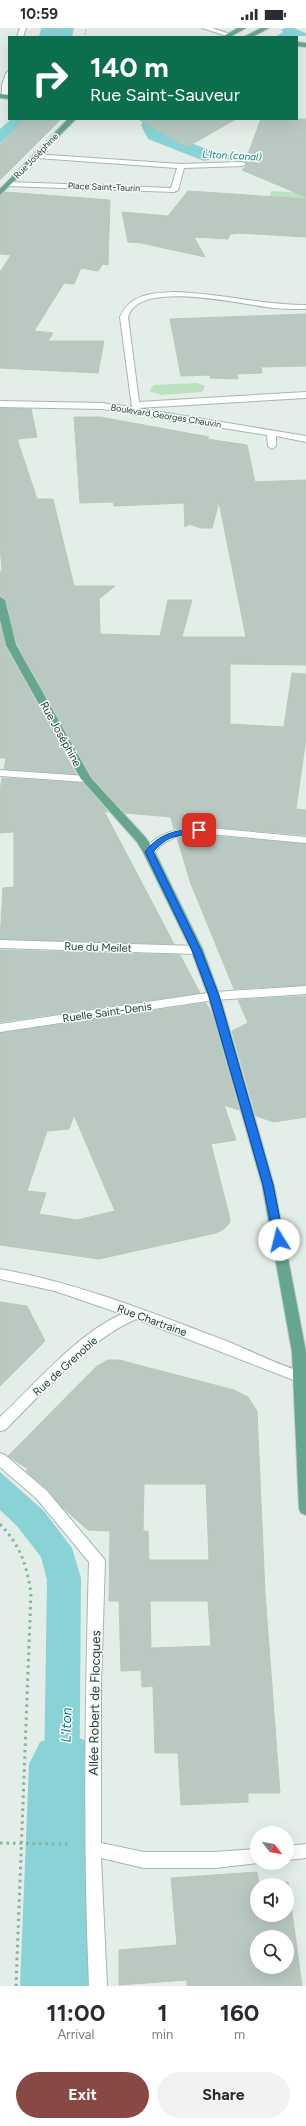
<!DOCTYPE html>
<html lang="en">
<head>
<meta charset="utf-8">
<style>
  body { margin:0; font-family:Figtree,sans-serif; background:#f2f2f3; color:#2b2b33; height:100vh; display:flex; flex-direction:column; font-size:15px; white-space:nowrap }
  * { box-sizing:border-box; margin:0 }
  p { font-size:13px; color:#7c7c81 }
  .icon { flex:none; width:22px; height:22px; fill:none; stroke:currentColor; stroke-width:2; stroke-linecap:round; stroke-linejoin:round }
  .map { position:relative; height:1958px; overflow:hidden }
  .drawer { display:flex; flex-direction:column; background:#fff; flex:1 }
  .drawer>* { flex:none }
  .hud { position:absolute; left:8px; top:8px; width:290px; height:84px; border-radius:0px; box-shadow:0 4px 16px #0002; background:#0b6e4f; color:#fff; overflow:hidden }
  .needle { width:26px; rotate:121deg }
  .tools { position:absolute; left:250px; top:1798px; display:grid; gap:8px }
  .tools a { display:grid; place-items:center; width:44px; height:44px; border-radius:50%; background:#fff; box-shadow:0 4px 16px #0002; font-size:20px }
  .pin { position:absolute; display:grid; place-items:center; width:34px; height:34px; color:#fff; margin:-17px; border-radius:8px; box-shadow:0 2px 6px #0006 }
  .me { position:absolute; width:44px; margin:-22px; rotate:351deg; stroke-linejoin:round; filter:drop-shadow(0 0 3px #0008) }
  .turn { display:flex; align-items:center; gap:14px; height:84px; padding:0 16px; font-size:18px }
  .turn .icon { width:52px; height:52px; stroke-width:2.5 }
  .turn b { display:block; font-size:28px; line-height:34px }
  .eta { display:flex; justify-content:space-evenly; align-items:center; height:68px; text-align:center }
  .eta b { font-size:24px; font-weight:700; line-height:28px }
  .primary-button { display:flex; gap:8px; margin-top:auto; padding:8px 16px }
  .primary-button a { flex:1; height:46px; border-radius:24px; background:#884843; color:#fff; font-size:16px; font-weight:700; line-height:46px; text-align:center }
  .primary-button a+a { background:#f2f2f3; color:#2b2b33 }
  .status { display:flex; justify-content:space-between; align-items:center; height:28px; padding:0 20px; background:#fff; direction:ltr }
  .status svg { height:11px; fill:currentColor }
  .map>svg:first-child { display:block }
  .green { fill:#bce1c1 }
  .water { fill:#89d3d6 }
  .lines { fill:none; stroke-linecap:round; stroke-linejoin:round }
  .canal { fill:#89d3d6; fill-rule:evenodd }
  .river { fill:#89d3d6; fill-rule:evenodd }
  .building { fill:#b9c9c1; stroke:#b6c9be; fill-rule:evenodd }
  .minor-casing { stroke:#a6b7af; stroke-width:2 }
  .major-casing { stroke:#c1cac6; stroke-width:2 }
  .path-far1 { stroke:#82b49f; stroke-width:1.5; stroke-dasharray:1 2; stroke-linecap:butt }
  .path { stroke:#82b49f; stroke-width:3; stroke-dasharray:2.5 4; stroke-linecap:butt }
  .minor { fill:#fff; fill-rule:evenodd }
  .major { fill:#66a68e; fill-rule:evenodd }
  .route { fill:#1a73e8; stroke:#114b97 }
  .labels { text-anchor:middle; stroke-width:3; stroke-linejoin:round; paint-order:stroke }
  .far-street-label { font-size:9px; fill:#224135; stroke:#f5faf7 }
  .far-water-label { font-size:10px; font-style:italic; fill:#177c82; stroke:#f5faf7 }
  .street-label { font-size:11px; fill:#224135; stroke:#f5faf7 }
  .near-street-label { font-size:13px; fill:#224135; stroke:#f5faf7 }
  .near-water-label { font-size:14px; font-style:italic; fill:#177c82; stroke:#f5faf7 }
</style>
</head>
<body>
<div class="status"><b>10:59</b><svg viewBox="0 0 49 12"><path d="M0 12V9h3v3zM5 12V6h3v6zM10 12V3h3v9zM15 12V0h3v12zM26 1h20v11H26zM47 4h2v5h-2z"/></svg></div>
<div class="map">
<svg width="306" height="1958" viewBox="0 0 306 1958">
  <rect width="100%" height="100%" fill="#e4eee8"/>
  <!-- green -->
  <g class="green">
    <path d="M 271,163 L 306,165 L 306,188 L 265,186 Z"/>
    <path d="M 197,355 L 205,358 L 202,364 L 161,367 L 149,363 L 154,357 Z"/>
  </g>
  <!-- water -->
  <g class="water">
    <path d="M 41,0 L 74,0 L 72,9 L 39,9 Z"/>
    <path d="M 285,0 L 294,0 L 306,5 L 306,8 L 277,8 L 283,4 L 281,2 Z"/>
    <path d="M 11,91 L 26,91 L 0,116 L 0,101 Z"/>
    <path d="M 156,111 L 171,111 L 187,118 L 212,126 L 248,127 L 249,132 C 216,133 186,127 156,111 Z"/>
    <path d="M 0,1444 L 44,1483 L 72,1520 L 81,1550 L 79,1810 L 43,1811 L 47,1552 L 41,1529 L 17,1498 L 0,1482 Z"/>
    <path d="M 79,1819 L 77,1958 L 39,1958 L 42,1820 Z"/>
  </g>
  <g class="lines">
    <!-- canal -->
    <path class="canal" d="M 144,91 L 162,91 L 159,97 L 162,103 L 211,123 L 213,127 L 211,131 L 204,133 L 148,111 L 141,97 Z"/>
    <!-- river -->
    <path class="river" d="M 65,1705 L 90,1714 L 101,1736 L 98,1958 L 20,1958 L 29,1736 L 40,1714 Z"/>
  </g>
  <!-- building -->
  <g class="building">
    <path d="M 24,91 L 61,91 L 0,152 L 0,117 Z"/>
    <path d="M 138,91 L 236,91 L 187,119 Z"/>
    <path d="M 261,91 L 306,91 L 306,169 L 242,142 L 247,137 L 245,134 Z"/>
    <path d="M 188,163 L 306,171 L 306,209 L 239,205 L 230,206 L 228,211 L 194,209 L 205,229 L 141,215 L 128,214 L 122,184 L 168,188 Z"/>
    <path d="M 5,164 L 110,172 L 108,237 L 103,236 L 98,243 L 81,240 L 74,256 L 64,255 L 34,303 L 53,305 L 48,313 L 104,313 L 98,345 L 0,340 L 0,244 L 11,227 L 0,226 L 0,168 Z"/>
    <path d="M 306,286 L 306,338 L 261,339 L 262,345 L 237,346 L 238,351 L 210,350 L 210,347 L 181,348 L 170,291 Z"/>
    <path d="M 0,380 L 31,381 L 37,409 L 17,411 L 37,471 L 53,471 L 74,558 L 115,558 L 99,571 L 100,606 L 160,608 L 168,572 L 192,572 L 182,609 L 246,609 L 219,474 L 212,500 L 201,500 L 189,496 L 185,499 L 184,475 L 114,478 L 113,474 L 80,475 L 74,389 L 100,389 L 209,409 L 207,411 L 247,417 L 255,454 L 306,452 L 306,637 L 230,636 L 230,696 L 284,699 L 292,645 L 306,646 L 306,710 L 296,781 L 306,782 L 306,807 L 199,798 L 174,801 L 171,789 L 125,785 L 92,749 L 17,616 L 6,572 L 0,568 L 0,544 L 2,543 L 0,517 Z"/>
    <path d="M 0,598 L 5,618 L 76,746 L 4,741 L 6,730 L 0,730 Z"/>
    <path d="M 2,750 L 83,755 L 108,784 L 104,783 L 174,916 L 0,911 L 3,860 L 14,859 L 14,804 L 0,805 L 0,763 Z"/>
    <path d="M 199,807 L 306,816 L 306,957 L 234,961 L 191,856 L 177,810 Z"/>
    <path d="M 0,922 L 180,927 L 200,965 L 0,994 Z"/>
    <path d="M 306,968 L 306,1089 L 274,1094 L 256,1088 L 232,1003 L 248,995 L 238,972 Z"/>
    <path d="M 206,975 L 212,986 L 239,1082 L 224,1077 L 236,1112 L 211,1116 L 229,1187 L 230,1194 L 224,1201 L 216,1205 L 99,1231 L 0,1217 L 0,1005 ZM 74,1087 L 115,1183 L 77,1192 L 39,1186 L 46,1165 L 27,1163 L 47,1103 L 69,1101 Z"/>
    <path d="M 0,1274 L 27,1278 L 45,1313 L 0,1358 Z"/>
    <path d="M 108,1332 L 119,1332 L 234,1362 L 248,1369 L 257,1383 L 265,1565 L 280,1765 L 248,1765 L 248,1774 L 181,1777 L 178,1725 L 155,1725 L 153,1658 L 142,1659 L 141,1642 L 121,1643 L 119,1573 L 109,1573 L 110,1503 L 88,1502 L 62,1479 L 48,1462 L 26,1443 L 28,1441 L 8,1428 L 97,1338 ZM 144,1456 L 206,1456 L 209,1532 L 149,1532 L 148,1503 L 143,1503 ZM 150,1573 L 208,1573 L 211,1618 L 151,1620 Z"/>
    <path d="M 257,1844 L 259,1856 L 288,1854 L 302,1958 L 187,1958 L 187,1952 L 119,1957 L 119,1922 L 177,1917 L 171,1850 ZM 257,1857 L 287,1857 L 287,1887 L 257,1887 ZM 257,1909 L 287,1909 L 287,1939 L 257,1939 Z"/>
  </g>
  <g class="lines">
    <defs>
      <g id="minor">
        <path d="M 20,0 L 26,0 L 23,9 L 17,9 Z"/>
        <path d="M 202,0 L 212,0 L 233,7 L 230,9 Z"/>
        <path d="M 9,43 L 8,68 L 5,70 L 2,68 L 2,57 L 6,45 Z"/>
        <path d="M 34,126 L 181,136 L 242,134 L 246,136 L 242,138 L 184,140 L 178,162 L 174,164 L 7,158 L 6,156 L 10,154 L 171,160 L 177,140 L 37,130 L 34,130 Z"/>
        <path d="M 174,264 C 219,265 262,277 306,277 L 306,281 C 293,281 279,281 266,279 C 237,275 153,256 132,281 C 130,283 129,287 128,289 L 139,374 L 306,364 L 306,370 L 137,380 L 306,408 L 306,414 L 276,408 L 276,418 L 272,421 L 268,418 L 267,407 L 102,381 L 0,379 L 0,373 L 102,375 L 132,379 L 120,289 C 130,266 152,265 174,264 Z"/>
        <path d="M 0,742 L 86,748 L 91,751 L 86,754 L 0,748 Z"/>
        <path d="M 199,799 L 306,809 L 306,815 L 199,805 L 179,807 L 162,816 L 153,826 L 149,827 L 143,824 C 157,804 177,801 199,799 Z"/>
        <path d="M 0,912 L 197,918 L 203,922 L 197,926 L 0,920 Z"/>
        <path d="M 306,958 L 306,966 L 214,972 L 0,1004 L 0,996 L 214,964 Z"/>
        <path d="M 0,1241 C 79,1255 155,1286 229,1314 C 244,1320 294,1344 306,1344 L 306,1354 L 296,1353 L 136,1291 C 86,1313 44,1364 5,1402 L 0,1403 L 0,1389 C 35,1356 78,1305 122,1286 L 55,1263 L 0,1251 Z"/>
        <path d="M 0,1425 L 5,1427 L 47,1463 L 105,1532 L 101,1659 L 101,1815 L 144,1824 L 215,1824 L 257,1821 L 258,1835 L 215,1840 L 144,1840 L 101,1830 L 107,1958 L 89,1958 C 83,1816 85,1675 89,1534 L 37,1471 L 0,1439 Z"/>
        <path d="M 306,1816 L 306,1830 L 287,1832 L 287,1818 Z"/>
      </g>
      <g id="major">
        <path d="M 238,0 L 246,0 L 230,9 L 222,9 Z"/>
        <path d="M 261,0 L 269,0 L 252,9 L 244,9 Z"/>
        <path d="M 297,14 L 306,15 L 306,19 L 297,18 Z"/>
        <path d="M 0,66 L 9,67 L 9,71 L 0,70 Z"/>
        <path d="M 68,91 L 76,91 L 0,167 L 0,161 Z"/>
        <path d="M 0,569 L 5,572 L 16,617 L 91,750 L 146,810 L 155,824 L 203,922 L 220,968 L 274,1157 L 306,1324 L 306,1487 L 301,1485 L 299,1481 L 292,1324 L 262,1157 L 208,968 L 191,922 L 143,824 L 137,814 L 81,751 L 6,617 L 0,592 Z"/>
      </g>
    </defs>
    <!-- minor casing -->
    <use href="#minor" class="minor-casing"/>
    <!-- major casing -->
    <use href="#major" class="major-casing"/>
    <!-- path-far1 -->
    <path class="path-far1" d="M 85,9 L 86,0"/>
    <!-- path -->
    <g class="path">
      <path d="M 0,1496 C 21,1519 26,1535 31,1565 L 16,1958"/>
      <path d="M 0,1815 L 70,1816"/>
    </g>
    <!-- minor -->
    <use href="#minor" class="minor"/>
    <!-- major -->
    <use href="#major" class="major"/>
  </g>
  <!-- route -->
  <path class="route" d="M 199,800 L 202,801 L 202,804 C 179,810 172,803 153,824 L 201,922 L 219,968 L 273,1157 L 284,1212 L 279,1215 L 274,1212 L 263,1157 L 209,968 L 192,922 L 145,824 C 159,805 177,802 199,800 Z"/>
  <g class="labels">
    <!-- far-street labels -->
    <g class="far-street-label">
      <text transform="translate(36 128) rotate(-46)" y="3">Rue Joséphine</text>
      <text transform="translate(104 159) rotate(2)" y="3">Place Saint-Taurin</text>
      <text transform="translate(166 388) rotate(9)" y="3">Boulevard Georges Chauvin</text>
    </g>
    <!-- far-water labels -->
    <g class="far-water-label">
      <text transform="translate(232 127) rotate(3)" y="4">L'Iton (canal)</text>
    </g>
    <!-- street labels -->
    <g class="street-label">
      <text transform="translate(61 706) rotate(61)" y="4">Rue Joséphine</text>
      <text transform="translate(98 919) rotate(2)" y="4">Rue du Meilet</text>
      <text transform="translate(107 984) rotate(-8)" y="4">Ruelle Saint-Denis</text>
      <text transform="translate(152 1292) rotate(20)" y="4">Rue Chartraine</text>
      <text transform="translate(65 1338) rotate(-42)" y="4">Rue de Grenoble</text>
    </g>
    <!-- near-street labels -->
    <g class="near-street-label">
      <text transform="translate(94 1675) rotate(-89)" y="5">Allée Robert de Flocques</text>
    </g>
    <!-- near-water labels -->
    <g class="near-water-label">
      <text transform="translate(66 1697) rotate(-88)" y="5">L'Iton</text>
    </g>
  </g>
</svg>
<div class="tools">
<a><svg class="needle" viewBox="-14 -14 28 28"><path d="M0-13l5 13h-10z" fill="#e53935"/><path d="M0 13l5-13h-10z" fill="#7c7c81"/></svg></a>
<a><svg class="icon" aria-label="sound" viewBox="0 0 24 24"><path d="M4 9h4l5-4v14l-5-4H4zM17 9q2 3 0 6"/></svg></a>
<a><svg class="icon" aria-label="search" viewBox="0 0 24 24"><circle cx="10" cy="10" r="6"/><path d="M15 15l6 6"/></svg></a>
</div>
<div class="pin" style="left:199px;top:802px;background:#d93025"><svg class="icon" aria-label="arrive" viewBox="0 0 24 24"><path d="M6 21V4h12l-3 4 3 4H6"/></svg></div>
<svg class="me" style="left:279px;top:1212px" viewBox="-20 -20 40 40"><circle r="19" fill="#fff"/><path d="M0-13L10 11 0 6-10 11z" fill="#1a73e8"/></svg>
<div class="hud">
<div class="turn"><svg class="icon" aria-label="right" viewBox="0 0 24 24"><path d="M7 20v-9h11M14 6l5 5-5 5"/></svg><div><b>140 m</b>Rue Saint-Sauveur</div></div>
</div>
</div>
<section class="drawer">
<div class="eta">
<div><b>11:00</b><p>Arrival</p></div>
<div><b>1</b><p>min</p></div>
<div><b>160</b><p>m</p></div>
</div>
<div class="primary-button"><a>Exit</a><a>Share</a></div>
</section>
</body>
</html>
